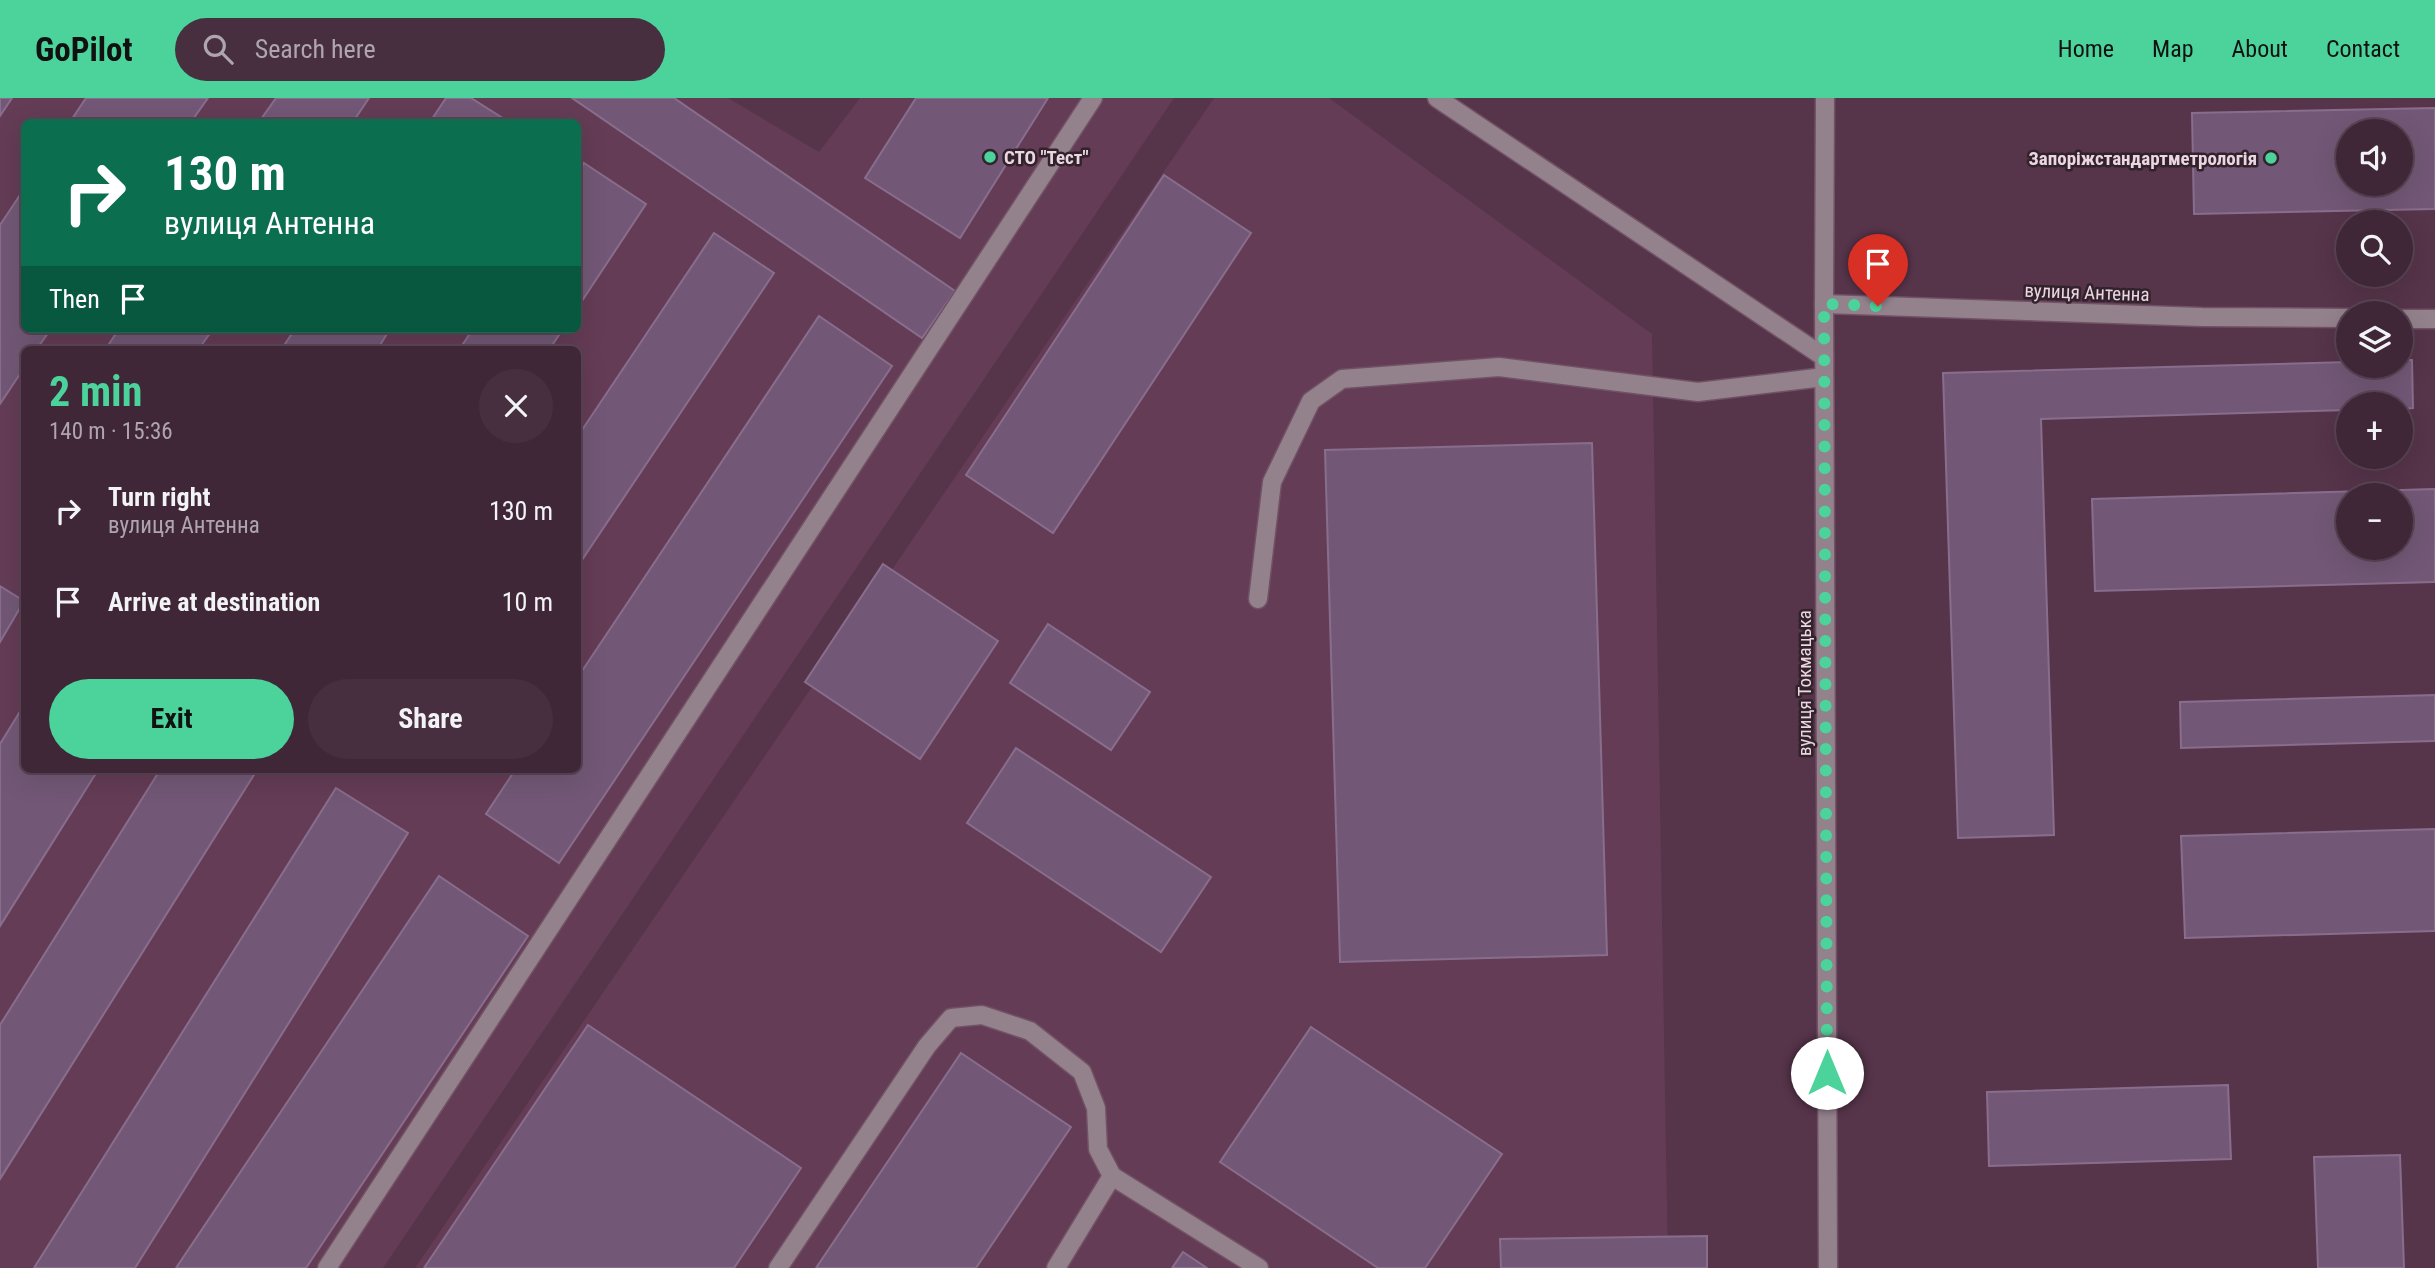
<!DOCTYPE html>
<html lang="en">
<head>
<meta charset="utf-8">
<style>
  body { margin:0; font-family:"Roboto Condensed",sans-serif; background:#472f40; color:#f1f3f6; height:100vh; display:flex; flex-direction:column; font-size:26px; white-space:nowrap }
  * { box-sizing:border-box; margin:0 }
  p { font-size:23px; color:#aea5ae }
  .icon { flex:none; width:38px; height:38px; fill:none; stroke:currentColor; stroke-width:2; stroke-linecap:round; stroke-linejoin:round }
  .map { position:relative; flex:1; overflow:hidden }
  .side { position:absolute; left:21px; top:248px; width:560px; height:427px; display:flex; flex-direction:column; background:#402738; border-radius:10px; box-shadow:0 7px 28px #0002,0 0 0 2px #594453 }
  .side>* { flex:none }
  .guide { position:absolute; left:21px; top:21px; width:560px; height:214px; border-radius:10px; box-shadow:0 7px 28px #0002,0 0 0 2px #594453; background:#0b6e4f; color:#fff; overflow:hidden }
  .fabs { position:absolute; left:2336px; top:21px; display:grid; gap:14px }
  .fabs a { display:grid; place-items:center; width:77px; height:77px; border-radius:50%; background:#402738; box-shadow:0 7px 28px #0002,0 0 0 2px #594453; font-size:35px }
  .pin { position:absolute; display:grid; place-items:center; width:60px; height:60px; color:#fff; margin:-72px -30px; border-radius:50% 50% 50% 0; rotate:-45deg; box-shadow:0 0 7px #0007 }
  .pin .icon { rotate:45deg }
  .me { position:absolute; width:77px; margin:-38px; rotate:0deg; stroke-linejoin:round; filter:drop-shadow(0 0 5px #0008) }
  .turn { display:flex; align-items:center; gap:24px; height:147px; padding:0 28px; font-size:32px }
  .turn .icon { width:91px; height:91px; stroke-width:2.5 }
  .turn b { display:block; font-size:49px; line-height:60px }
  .then { display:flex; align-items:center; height:66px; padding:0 28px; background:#0003; gap:14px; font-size:26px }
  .round { display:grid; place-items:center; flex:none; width:74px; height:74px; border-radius:37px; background:#472f40 }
  .headline { display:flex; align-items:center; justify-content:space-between; height:119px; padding:0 28px }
  h1 { font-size:42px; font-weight:700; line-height:52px; color:#4cd39b }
  .button { display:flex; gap:14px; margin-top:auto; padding:14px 28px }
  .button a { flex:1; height:80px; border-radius:42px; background:#4cd39b; color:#111; font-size:28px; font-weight:700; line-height:80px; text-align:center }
  .button a+a { background:#472f40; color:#f1f3f6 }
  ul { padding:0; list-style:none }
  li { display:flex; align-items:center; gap:21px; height:91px; padding:0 28px }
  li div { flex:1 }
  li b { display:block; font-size:26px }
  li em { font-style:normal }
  header { display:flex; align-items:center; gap:42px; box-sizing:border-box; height:98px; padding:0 35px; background:#4cd39b; color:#111 }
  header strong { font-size:33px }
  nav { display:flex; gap:38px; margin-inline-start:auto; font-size:24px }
  .search { width:490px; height:63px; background:#472f40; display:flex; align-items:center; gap:18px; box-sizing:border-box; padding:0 24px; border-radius:38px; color:#aea5ae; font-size:26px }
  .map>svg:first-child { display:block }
  .built { fill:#643c55; fill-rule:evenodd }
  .building { fill:#725876; stroke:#896d8d; stroke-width:2; fill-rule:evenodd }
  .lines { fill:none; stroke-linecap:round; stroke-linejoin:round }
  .minor-casing { stroke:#715165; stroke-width:21 }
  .minor { stroke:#93818b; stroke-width:18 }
  .route { stroke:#4cd39b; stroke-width:12; stroke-dasharray:0 21.6 }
  .poi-dot { fill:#4cd39b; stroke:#32222c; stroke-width:2.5 }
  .labels { text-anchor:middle; stroke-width:5; stroke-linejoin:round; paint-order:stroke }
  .poi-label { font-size:19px; font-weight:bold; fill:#ebd6e2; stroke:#32222c; text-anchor:start }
  .street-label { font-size:19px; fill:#ebd6e2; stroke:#32222c }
</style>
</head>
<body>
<header>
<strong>GoPilot</strong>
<div class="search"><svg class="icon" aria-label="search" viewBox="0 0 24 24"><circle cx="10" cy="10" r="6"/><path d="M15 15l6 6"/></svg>Search here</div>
<nav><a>Home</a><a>Map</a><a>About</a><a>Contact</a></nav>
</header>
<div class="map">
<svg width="2435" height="1170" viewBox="0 0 2435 1170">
  <rect width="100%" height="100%" fill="#56344a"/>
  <!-- built -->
  <g class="built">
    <path d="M 0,0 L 728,0 L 819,54 L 860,0 L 1174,0 L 383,1170 L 0,1170 ZM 24,24 L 578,24 L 578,231 L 24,231 ZM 24,252 L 578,252 L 578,672 L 24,672 Z"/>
    <path d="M 1214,0 L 1329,0 L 1652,236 L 1668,1170 L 415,1170 Z"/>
  </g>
  <!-- building -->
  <g class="building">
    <path d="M 0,0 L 12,0 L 0,18 Z"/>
    <path d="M 86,0 L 208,0 L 191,24 L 70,24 Z"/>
    <path d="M 276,0 L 369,0 L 353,24 L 259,24 Z"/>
    <path d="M 446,0 L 471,0 L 509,24 L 430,24 Z"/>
    <path d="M 572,0 L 674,0 L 955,193 L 922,240 Z"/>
    <path d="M 916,0 L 1048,0 L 960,140 L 865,80 Z"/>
    <path d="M 2435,10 L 2435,111 L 2194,116 L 2192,15 ZM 2348,33 L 2401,33 L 2401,86 L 2348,86 Z"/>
    <path d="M 584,65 L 646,106 L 578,209 L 578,75 Z"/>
    <path d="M 1164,77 L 1251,135 L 1053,435 L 966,377 Z"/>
    <path d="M 24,91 L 24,231 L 51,231 L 36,252 L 24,252 L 24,270 L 0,306 L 0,127 Z"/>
    <path d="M 714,135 L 774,175 L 578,468 L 578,338 Z"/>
    <path d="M 819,218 L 892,268 L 559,765 L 486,716 L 515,672 L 578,672 L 578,579 Z"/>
    <path d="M 119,231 L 213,231 L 198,252 L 105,252 Z"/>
    <path d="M 295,231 L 390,231 L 377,252 L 281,252 Z"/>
    <path d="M 473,231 L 563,231 L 549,252 L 459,252 Z"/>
    <path d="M 2401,262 L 2412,262 L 2413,310 L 2401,311 L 2401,306 L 2348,306 L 2348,312 L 2041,321 L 2054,737 L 1958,740 L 1943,275 L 2348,264 L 2348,268 L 2401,268 Z"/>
    <path d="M 1592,345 L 1607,857 L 1340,864 L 1325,352 Z"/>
    <path d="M 2435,391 L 2435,484 L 2095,493 L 2092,401 ZM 2348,397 L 2401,397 L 2401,450 L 2348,450 Z"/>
    <path d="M 883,466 L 998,543 L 920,661 L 805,584 Z"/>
    <path d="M 0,488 L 24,503 L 0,544 Z"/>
    <path d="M 1048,526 L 1150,594 L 1111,652 L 1010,585 Z"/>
    <path d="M 2435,597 L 2435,643 L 2181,650 L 2180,604 Z"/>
    <path d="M 24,607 L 24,672 L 98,672 L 0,828 L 0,646 Z"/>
    <path d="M 1016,650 L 1211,779 L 1161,854 L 967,725 Z"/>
    <path d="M 160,672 L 257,672 L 0,1081 L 0,927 Z"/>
    <path d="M 336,690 L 408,735 L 135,1170 L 34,1170 Z"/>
    <path d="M 2435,731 L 2435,833 L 2185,840 L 2181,738 Z"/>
    <path d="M 439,778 L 528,838 L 306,1170 L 176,1170 Z"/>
    <path d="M 588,927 L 801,1070 L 734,1170 L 424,1170 Z"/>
    <path d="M 1311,929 L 1502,1056 L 1425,1170 L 1378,1170 L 1220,1064 Z"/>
    <path d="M 961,955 L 1071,1029 L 976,1170 L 816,1170 Z"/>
    <path d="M 2228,987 L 2231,1061 L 1989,1068 L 1987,994 Z"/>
    <path d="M 2400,1057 L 2404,1170 L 2318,1170 L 2314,1059 Z"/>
    <path d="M 1707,1138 L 1707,1170 L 1501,1170 L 1500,1141 Z"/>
    <path d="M 1183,1154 L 1207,1170 L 1172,1170 Z"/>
  </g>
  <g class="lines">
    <defs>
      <g id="minor">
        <path d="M 1437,0 L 1824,259"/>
        <path d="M 1825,0 L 1824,206 L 1828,1170"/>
        <path d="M 1824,206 L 2202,219 L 2348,220"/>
        <path d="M 2401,221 L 2435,221"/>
        <path d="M 1258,501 L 1272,384 L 1311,303 L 1342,281 L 1499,269 L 1698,294 L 1824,279"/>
        <path d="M 327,1170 L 1093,0"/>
        <path d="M 778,1170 L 927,948 L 951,920 L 982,917 L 1030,933 L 1082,974 L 1096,1010 L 1098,1051 L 1112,1078 L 1259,1170"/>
        <path d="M 1056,1170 L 1112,1078"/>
      </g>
    </defs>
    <!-- minor casing -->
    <use href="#minor" class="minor-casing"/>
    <!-- minor -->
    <use href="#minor" class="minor"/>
  </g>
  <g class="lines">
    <!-- route -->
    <path class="route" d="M 1827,975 L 1824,206 L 1878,208"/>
  </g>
  <!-- markers -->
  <g class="poi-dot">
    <circle cx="990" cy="59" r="7"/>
    <circle cx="2271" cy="60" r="7"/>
  </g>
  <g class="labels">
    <!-- poi labels -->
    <g class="poi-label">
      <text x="1004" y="66">СТО "Тест"</text>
      <text x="2257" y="67" text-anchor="end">Запоріжстандартметрологія</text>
    </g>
    <!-- street labels -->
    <g class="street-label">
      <text transform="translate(2087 194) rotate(2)" y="7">вулиця Антенна</text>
      <text transform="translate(1804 585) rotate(-90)" y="7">вулиця Токмацька</text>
    </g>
  </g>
</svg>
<div class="fabs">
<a><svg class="icon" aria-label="sound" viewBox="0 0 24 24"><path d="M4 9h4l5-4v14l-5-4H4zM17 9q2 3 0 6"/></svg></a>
<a><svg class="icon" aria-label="search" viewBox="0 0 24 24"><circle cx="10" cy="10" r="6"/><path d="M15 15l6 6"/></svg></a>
<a><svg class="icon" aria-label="layers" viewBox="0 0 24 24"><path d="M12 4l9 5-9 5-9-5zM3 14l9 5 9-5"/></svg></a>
<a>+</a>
<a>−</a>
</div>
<div class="pin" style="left:1878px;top:208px;background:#d93025"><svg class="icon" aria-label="arrive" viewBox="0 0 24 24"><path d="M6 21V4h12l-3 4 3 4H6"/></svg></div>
<svg class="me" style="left:1827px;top:975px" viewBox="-20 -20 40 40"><circle r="19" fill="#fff"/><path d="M0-13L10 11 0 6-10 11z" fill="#4cd39b"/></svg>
<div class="guide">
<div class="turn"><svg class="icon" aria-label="right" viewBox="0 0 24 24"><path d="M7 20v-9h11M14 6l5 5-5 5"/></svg><div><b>130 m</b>вулиця Антенна</div></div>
<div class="then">Then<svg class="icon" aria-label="arrive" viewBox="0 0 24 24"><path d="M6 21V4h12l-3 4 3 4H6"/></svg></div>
</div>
<section class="side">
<div class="headline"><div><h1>2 min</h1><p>140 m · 15:36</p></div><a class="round"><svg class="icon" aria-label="close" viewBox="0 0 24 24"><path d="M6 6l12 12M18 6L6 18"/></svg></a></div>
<ul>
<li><svg class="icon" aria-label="right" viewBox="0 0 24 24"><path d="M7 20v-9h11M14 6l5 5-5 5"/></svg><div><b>Turn right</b><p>вулиця Антенна</p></div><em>130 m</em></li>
<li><svg class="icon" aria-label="arrive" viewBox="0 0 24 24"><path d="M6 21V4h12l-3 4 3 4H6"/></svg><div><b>Arrive at destination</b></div><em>10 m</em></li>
</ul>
<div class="button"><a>Exit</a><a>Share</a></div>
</section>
</div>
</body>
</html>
